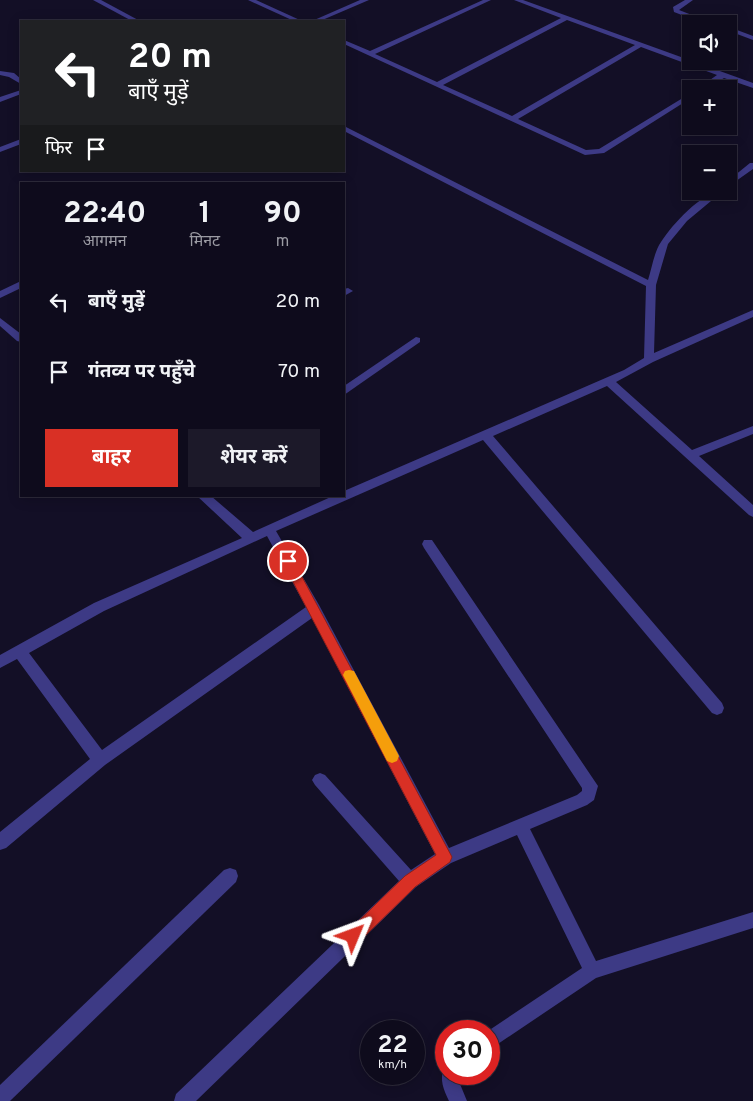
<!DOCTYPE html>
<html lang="hi">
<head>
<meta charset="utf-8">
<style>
  body { margin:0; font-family:Overpass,"Noto Sans Devanagari",sans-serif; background:#1c1929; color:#f1f3f6; height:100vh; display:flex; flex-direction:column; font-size:19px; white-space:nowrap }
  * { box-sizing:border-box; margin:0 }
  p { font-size:16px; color:#9b9ba3 }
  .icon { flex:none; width:28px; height:28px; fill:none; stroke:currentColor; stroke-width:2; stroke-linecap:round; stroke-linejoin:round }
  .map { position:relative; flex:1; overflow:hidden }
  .sheet { position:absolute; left:20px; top:182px; width:325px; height:315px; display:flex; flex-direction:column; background:#0e0b1c; border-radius:0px; box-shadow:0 2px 12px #0003,0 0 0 1px #2e2b3b }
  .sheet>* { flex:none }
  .guide { position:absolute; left:20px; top:20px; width:325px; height:152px; border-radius:0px; box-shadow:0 2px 12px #0003,0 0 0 1px #2e2b3b; background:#202124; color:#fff; overflow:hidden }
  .tools { position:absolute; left:682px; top:15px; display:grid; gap:10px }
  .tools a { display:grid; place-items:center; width:55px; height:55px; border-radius:0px; background:#0e0b1c; box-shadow:0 2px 12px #0003,0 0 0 1px #2e2b3b; font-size:25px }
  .speed { position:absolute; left:360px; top:1020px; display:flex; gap:10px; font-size:25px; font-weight:700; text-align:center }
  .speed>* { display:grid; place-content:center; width:65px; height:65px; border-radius:50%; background:#0e0b1c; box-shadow:0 2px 12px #0003,0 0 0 1px #2e2b3b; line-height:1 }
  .speed small { font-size:12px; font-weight:400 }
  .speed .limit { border:8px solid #d22; background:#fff; color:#111 }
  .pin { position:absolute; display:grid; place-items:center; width:42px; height:42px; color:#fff; margin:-21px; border:2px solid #fff; border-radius:50%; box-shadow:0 1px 5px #0007 }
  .me { position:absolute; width:55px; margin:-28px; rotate:46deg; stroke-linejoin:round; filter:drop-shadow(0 0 4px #0008) }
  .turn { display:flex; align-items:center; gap:18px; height:105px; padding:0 25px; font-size:22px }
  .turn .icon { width:65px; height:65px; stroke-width:2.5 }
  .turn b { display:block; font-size:35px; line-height:42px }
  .then { display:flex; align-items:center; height:48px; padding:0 25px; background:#0003; gap:10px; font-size:19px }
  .eta { display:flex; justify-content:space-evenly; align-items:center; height:85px; text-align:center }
  .eta b { font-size:30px; font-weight:700; line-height:35px }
  .cta { display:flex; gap:10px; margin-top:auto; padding:10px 25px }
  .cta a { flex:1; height:58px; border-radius:0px; background:#d93025; color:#fff; font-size:20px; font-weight:700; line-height:58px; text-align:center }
  .cta a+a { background:#1c1929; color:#f1f3f6 }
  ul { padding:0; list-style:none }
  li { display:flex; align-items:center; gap:15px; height:70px; padding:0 25px }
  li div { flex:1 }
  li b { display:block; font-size:19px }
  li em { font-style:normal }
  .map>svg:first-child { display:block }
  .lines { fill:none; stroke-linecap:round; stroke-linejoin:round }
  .minor { fill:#3d3a85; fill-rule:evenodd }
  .route { fill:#d93025; stroke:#8d1f18 }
  .slow { fill:#f59e0b }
</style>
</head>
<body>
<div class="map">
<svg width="753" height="1101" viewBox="0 0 753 1101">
  <rect width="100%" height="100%" fill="#130f26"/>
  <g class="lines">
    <!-- minor -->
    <g class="minor">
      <path d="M 93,0 L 101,0 L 140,21 L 132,21 Z"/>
      <path d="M 248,0 L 256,0 L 302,21 L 294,21 Z"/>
      <path d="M 360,0 L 369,0 L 320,21 L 312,21 Z"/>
      <path d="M 483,0 L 491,0 L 375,54 L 437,82 L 561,18 L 514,0 L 523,0 L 753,83 L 753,88 L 724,78 L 706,89 L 697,89 L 717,75 L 641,47 L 518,119 L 586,150 L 599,149 L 691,93 L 691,98 L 604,153 L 585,155 L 344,44 L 344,40 L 370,51 ZM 567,20 L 635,45 L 512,116 L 443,85 Z"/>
      <path d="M 685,0 L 693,0 L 679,10 L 715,24 L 705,24 L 674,12 L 673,7 Z"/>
      <path d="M 729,27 L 753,36 L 753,40 L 729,31 Z"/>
      <path d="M 0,71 L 14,73 L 21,79 L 21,84 L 9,77 L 0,75 Z"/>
      <path d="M 21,90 L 21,94 L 0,102 L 0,97 Z"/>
      <path d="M 344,126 L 648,280 C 652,268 654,252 661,242 C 672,225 702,191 723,191 L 687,221 L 668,244 L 656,285 L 654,353 L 753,310 L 753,317 L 653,362 L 616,382 L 692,450 L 753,426 L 753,434 L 699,456 L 753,505 L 753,517 L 749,515 L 607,386 L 493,436 L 722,703 L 724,708 L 722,713 L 717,715 L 712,713 L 483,440 L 276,531 L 319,605 L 449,848 L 577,795 L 582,791 L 582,788 L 424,548 L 422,544 L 424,540 L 432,540 L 598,786 L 594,800 L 587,805 L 530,829 L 596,961 L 753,912 L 753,928 L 596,978 L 489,1050 L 488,1031 L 582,968 L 517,835 L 451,863 L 416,887 L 196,1101 L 174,1101 L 176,1094 L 399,881 L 315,785 L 312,780 L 315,775 L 320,773 L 325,775 L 411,870 L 435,854 L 312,618 L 105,765 L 6,848 L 0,850 L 0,832 L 90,759 L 17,659 L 0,668 L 0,655 L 94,603 L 242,538 L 197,496 L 211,496 L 253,532 L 333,496 L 344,496 L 344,491 L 624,370 L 644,358 L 646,286 L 344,131 ZM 267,536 L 306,607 L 102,750 L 29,653 L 104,611 Z"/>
      <path d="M 21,139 L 21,144 L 0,152 L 0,147 Z"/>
      <path d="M 750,163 L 753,163 L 753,169 L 729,186 L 729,180 Z"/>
      <path d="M 21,281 L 21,288 L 0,298 L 0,291 Z"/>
      <path d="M 348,288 L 353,291 L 344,296 L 344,289 Z"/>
      <path d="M 0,318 L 21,334 L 21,342 L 17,341 L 0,326 Z"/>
      <path d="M 416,337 L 420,338 L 420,342 L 344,395 L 344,386 Z"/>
      <path d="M 230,868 L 236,870 L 238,876 L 236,882 L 10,1101 L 0,1101 L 0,1085 L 224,870 Z"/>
      <path d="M 446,1066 L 446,1074 L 459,1074 L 460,1084 L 467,1101 L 449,1101 C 444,1090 439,1080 444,1068 Z"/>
    </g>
  </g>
  <!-- route -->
  <path class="route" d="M 288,556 L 292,558 L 452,857 L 450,862 L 415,887 L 359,942 L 353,944 L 348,942 L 346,936 L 348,931 L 405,876 L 436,855 L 282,561 L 283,558 Z"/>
  <!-- slow -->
  <path class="slow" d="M 349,670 L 354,671 L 397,752 L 399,756 L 397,761 L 392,763 L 387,761 L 345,679 L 343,675 L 345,671 Z"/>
</svg>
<div class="tools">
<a><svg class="icon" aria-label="sound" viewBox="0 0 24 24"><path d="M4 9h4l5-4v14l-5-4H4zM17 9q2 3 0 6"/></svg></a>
<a>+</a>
<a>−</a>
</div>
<div class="speed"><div>22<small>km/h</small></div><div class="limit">30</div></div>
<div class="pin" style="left:288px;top:561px;background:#d93025"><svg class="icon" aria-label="arrive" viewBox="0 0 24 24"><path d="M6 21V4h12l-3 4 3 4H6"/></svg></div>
<svg class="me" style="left:353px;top:936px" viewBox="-20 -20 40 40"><path d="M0-17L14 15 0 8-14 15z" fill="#d93025" stroke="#fff" stroke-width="4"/></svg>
<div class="guide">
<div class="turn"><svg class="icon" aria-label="left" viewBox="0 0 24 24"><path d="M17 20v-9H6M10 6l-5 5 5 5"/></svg><div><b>20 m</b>बाएँ मुड़ें</div></div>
<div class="then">फिर<svg class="icon" aria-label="arrive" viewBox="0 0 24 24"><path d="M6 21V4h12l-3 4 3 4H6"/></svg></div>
</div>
<section class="sheet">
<div class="eta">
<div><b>22:40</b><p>आगमन</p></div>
<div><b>1</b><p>मिनट</p></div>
<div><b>90</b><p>m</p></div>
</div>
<ul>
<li><svg class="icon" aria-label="left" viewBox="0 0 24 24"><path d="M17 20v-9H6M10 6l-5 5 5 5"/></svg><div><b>बाएँ मुड़ें</b></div><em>20 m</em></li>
<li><svg class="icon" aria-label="arrive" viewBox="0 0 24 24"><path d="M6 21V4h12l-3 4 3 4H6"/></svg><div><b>गंतव्य पर पहुँचे</b></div><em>70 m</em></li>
</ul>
<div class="cta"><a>बाहर</a><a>शेयर करें</a></div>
</section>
</div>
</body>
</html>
